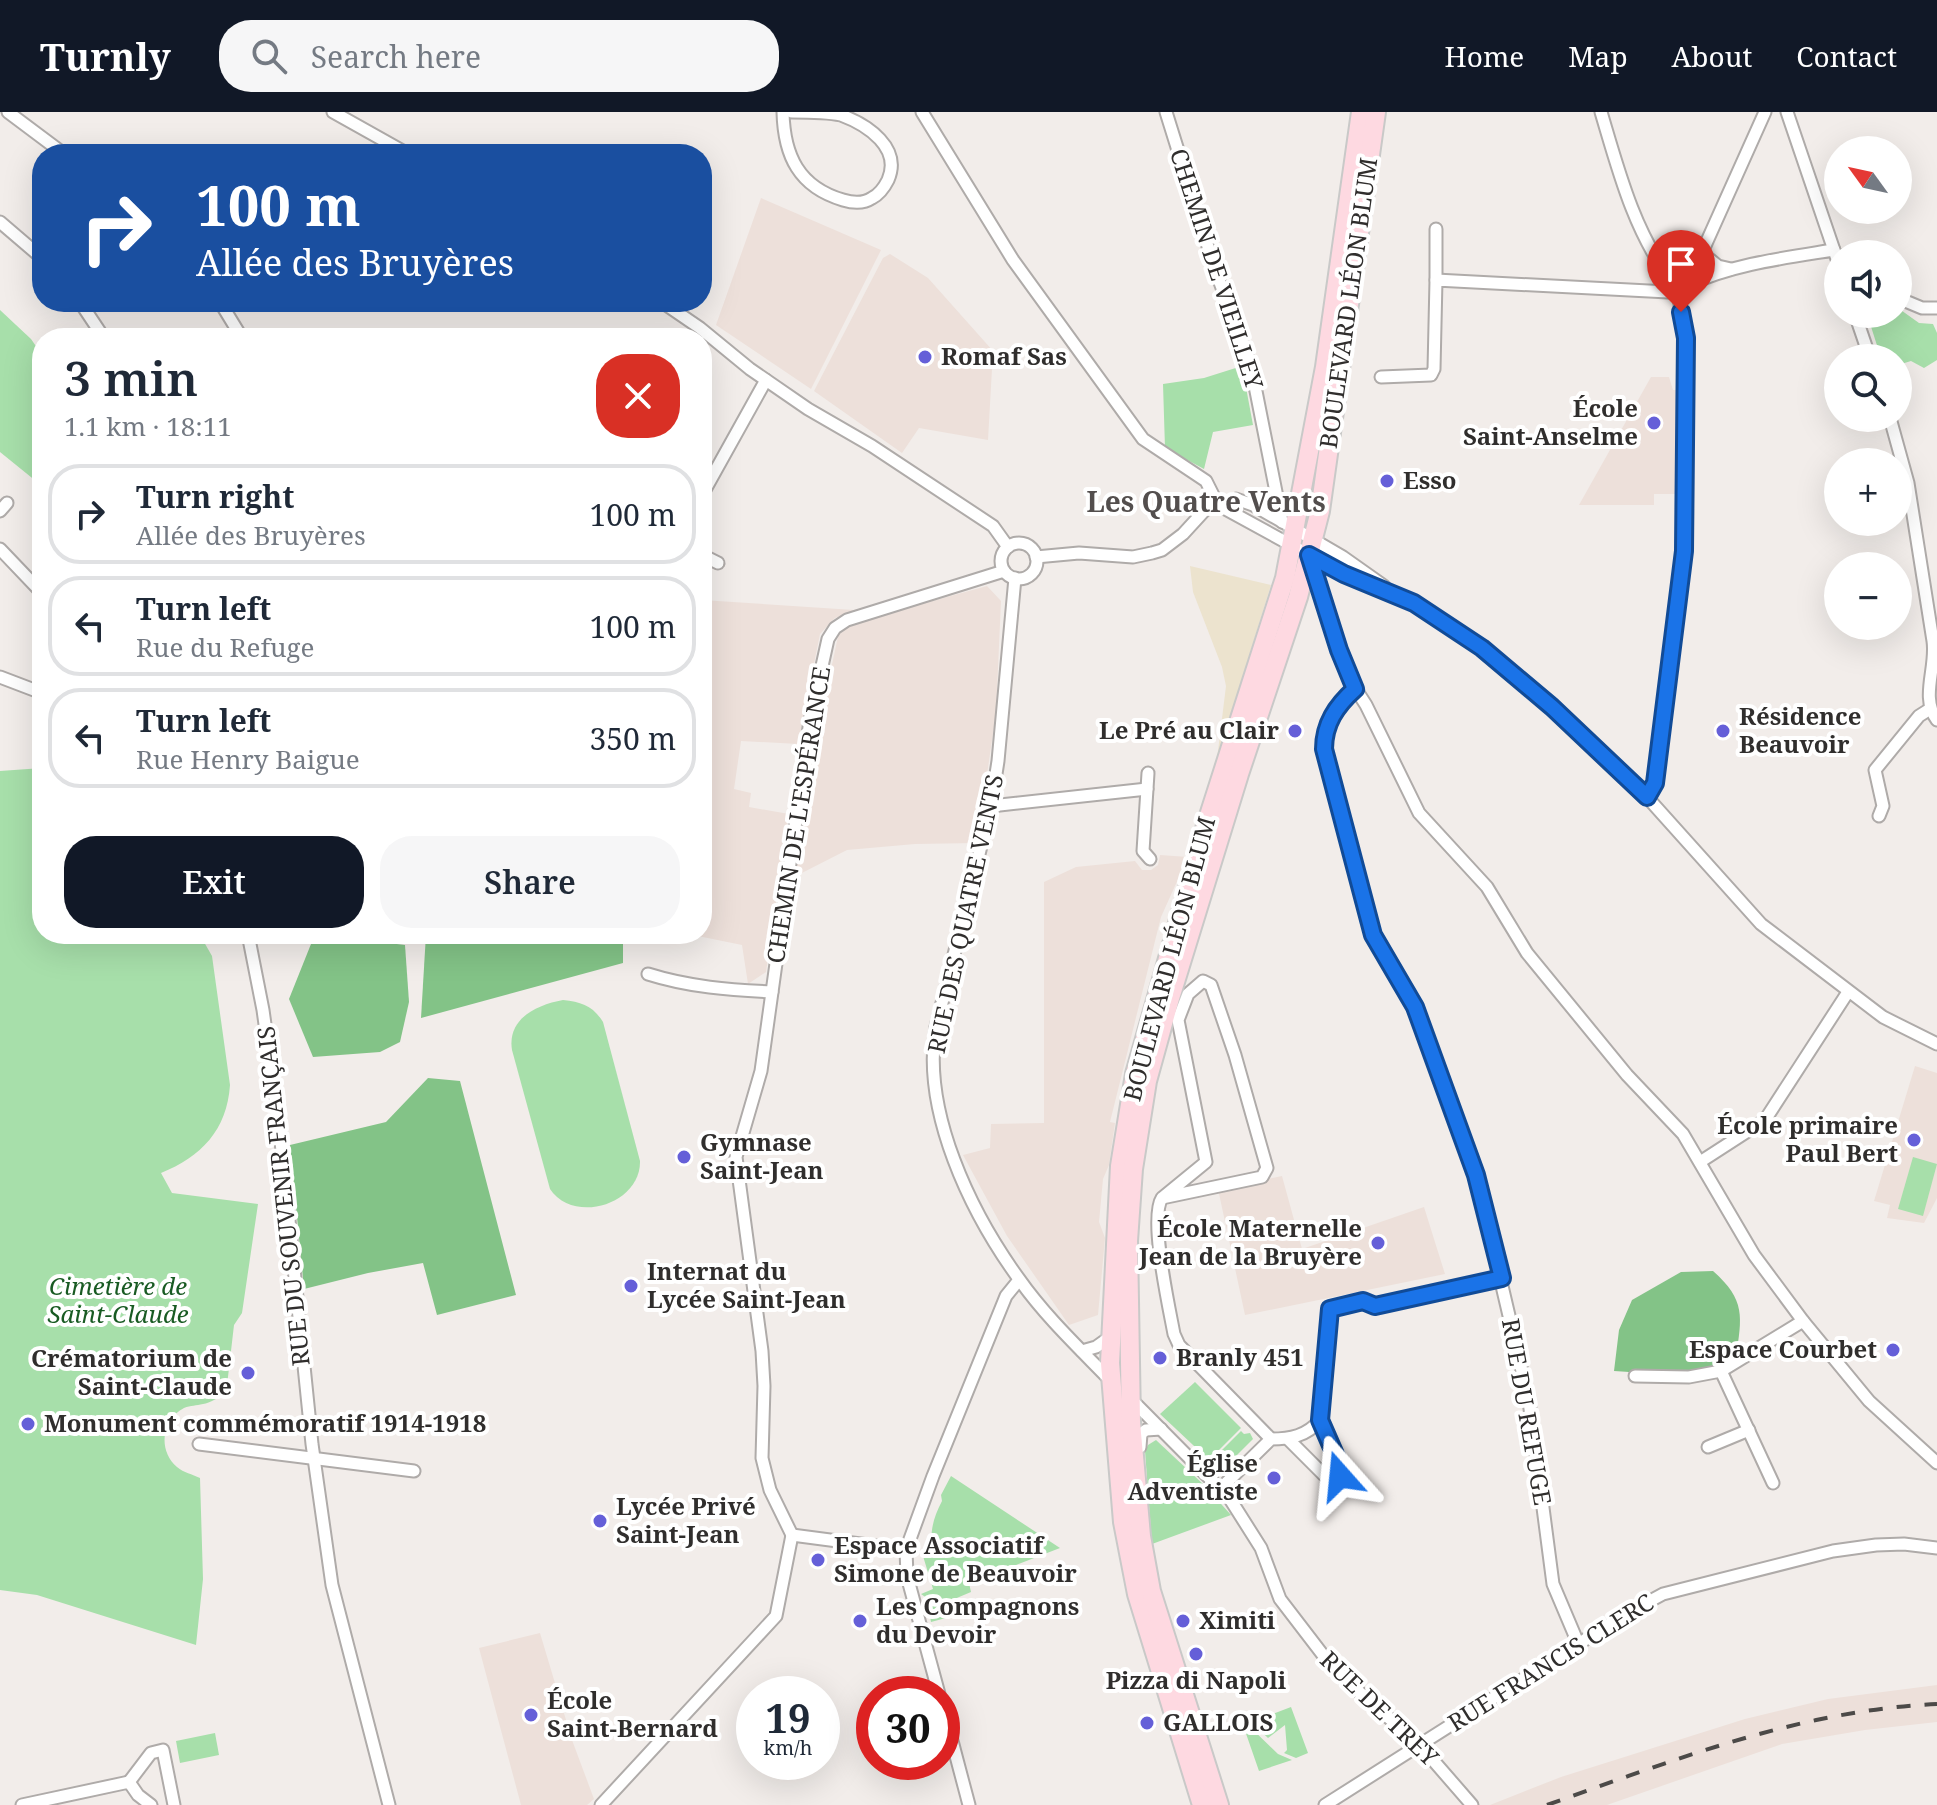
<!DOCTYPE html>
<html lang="en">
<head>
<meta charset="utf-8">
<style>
  body { margin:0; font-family:"Noto Serif",serif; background:#f6f6f7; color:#1f2937; height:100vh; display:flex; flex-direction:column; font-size:30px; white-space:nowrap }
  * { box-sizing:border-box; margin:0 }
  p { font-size:26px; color:#747a83 }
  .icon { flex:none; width:44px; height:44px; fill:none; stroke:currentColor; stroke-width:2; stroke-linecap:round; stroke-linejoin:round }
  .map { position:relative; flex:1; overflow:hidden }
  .sheet { position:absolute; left:32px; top:216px; width:680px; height:616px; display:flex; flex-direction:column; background:#fff; border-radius:32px; box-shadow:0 8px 32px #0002 }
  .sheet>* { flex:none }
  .top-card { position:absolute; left:32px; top:32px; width:680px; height:168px; border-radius:32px; box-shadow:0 8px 32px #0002; background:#1a4fa0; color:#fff; overflow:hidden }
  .needle { width:52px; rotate:303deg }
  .buttons { position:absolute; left:1824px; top:24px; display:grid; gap:16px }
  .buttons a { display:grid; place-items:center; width:88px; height:88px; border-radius:50%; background:#fff; box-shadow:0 8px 32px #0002; font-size:40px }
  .speed { position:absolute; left:736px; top:1564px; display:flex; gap:16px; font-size:40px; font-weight:700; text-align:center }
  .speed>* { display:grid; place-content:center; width:104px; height:104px; border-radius:50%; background:#fff; box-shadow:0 8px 32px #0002; line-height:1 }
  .speed small { font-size:20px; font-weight:400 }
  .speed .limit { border:12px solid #d22; background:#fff; color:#111 }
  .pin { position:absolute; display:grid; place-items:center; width:68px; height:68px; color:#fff; margin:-82px -34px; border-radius:50% 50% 50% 0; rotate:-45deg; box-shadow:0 0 8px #0007 }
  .pin .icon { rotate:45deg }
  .me { position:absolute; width:88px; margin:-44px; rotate:342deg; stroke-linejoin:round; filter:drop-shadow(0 0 6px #0008) }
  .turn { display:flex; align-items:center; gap:28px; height:168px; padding:0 32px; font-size:36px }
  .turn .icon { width:104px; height:104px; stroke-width:2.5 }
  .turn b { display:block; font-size:56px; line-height:68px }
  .round { display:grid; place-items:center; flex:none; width:84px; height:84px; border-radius:32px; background:#f6f6f7 }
  .headline { display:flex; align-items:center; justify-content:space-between; height:136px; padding:0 32px }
  h1 { font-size:48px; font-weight:600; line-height:60px }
  .button { display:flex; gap:16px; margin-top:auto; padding:16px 32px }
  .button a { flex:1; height:92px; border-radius:32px; background:#111827; color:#fff; font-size:32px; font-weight:600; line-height:92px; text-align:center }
  .button a+a { background:#f6f6f7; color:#1f2937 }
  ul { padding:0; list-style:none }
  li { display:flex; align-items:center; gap:24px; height:100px; margin:0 16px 12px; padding:0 16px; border:4px solid #e0e1e3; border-radius:32px }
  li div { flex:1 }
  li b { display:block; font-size:30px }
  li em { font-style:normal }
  header { display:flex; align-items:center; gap:48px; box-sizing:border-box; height:112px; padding:0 40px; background:#111827; color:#fff }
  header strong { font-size:38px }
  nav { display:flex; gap:44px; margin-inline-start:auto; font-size:28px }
  .search { width:560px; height:72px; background:#f6f6f7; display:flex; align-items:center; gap:20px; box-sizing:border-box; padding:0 28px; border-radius:32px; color:#747a83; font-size:30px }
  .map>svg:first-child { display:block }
  .commercial { fill:#ece3ce }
  .built { fill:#ede0da }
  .green { fill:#a7dfaa }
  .forest { fill:#83c387 }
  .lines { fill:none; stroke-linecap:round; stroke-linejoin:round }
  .street-casing { stroke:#afaba9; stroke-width:15 }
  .primary-casing { stroke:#c9c9c8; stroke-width:22 }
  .street { stroke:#fff; stroke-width:11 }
  .primary { stroke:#fed9e1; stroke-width:18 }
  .rail { stroke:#4c4a48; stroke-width:4; stroke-dasharray:14 14; stroke-linecap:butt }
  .route-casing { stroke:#114b97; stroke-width:20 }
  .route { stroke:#1a73e8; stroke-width:14 }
  .poi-dot { fill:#655fd8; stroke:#fff; stroke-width:3 }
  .labels { text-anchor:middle; stroke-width:8; stroke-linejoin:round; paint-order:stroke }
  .street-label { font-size:24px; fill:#302e2d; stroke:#fff }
  .poi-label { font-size:24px; font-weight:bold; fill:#302e2d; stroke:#fff; text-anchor:start }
  .park-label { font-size:24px; font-style:italic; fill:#195b23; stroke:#fff }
  .quarter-label { font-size:28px; font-weight:bold; fill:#534e4d; stroke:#fff }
</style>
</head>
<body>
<header>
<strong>Turnly</strong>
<div class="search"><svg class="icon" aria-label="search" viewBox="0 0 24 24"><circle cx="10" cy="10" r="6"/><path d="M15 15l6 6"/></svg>Search here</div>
<nav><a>Home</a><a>Map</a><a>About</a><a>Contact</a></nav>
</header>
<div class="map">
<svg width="1937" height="1693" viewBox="0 0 1937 1693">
  <rect width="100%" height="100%" fill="#f2edea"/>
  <!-- commercial -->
  <path class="commercial" d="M 1190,454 L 1271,473 L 1217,647 L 1226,574 L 1222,555 L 1193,480 Z"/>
  <!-- built -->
  <g class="built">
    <path d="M 761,86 L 881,138 L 811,277 L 716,213 Z"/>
    <path d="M 890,142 L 928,166 L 993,239 L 988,328 L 919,316 L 902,341 L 814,279 L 883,146 Z"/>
    <path d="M 1651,265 L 1669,265 L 1673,278 L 1676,278 L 1675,382 L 1654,382 L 1654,393 L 1579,393 Z"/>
    <path d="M 987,474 L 1001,489 L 996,601 L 977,731 L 915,732 L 847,738 L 794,765 L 810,655 L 839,520 L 852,511 Z"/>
    <path d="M 702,488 L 854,498 L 868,495 L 835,506 L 820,522 L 798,632 L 741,629 L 734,677 L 751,681 L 749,695 L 789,702 L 766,860 L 748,872 L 742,833 L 688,822 L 702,822 Z"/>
    <path d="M 1160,743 L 1188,745 L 1161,805 L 1110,1010 L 1115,1011 L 1109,1053 L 1103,1067 L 1099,1110 L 1105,1126 L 1098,1203 L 1069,1213 L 1007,1124 L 963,1043 L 990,1036 L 991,1012 L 1044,1011 L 1044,770 L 1076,755 L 1135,749 L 1142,758 L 1151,758 L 1158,753 Z"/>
    <path d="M 1915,954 L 1937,961 L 1937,1086 L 1924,1111 L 1887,1106 L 1890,1093 L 1874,1089 Z"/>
    <path d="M 1282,1064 L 1302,1137 L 1424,1095 L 1445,1162 L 1245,1203 L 1218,1077 Z"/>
    <path d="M 540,1521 L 572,1628 L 594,1687 L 587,1693 L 521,1693 L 479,1536 Z"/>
    <path d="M 1937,1573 L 1937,1610 L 1865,1618 L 1782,1632 L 1607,1693 L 1490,1693 L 1561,1665 L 1745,1607 L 1828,1587 Z"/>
  </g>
  <!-- green -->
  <g class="green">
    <path d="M 1898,196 L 1919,211 L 1933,212 L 1937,221 L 1937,248 L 1924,256 L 1911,249 L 1898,253 L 1898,246 L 1881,246 L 1867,202 L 1898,202 Z"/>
    <path d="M 0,198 L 31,227 L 42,243 L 42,374 L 0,340 Z"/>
    <path d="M 1242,254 L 1253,313 L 1213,320 L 1204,357 L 1165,336 L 1163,272 L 1204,266 Z"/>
    <path d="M 42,656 L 42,822 L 200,823 L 212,844 L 230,973 C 227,1018 201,1045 161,1061 L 172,1081 L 258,1092 L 242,1201 L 234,1213 L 226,1282 C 219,1285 210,1291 203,1292 C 196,1294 191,1293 184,1296 C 161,1308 158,1339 177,1355 C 184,1361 192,1362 200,1366 L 203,1467 L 196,1533 L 37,1483 L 0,1478 L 0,659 Z"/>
    <path d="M 563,888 C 582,890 593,894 603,910 L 640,1049 C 641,1092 574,1113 550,1077 L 512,938 C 507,907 536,893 563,888 Z"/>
    <path d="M 1913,1045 L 1937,1052 L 1923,1104 L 1898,1097 Z"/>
    <path d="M 1195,1270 L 1241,1316 L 1209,1348 L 1160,1302 Z"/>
    <path d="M 1241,1319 L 1244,1322 L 1250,1321 L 1253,1327 L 1225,1355 L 1216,1355 L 1211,1349 Z"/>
    <path d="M 1156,1328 L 1204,1373 L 1231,1403 L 1152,1432 L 1145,1339 L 1148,1333 Z"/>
    <path d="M 951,1364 L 1060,1436 L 969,1471 L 971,1480 L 952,1488 L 957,1503 L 931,1510 L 929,1499 L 934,1491 L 921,1482 L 933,1477 L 923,1444 L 932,1442 C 930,1421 932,1408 942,1389 L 941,1383 Z"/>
    <path d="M 1291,1595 L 1308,1641 L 1296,1646 L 1284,1641 L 1287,1638 L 1285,1613 L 1268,1626 L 1251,1610 Z"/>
    <path d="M 1247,1612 L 1278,1642 L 1292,1648 L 1259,1659 L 1243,1613 Z"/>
    <path d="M 215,1621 L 219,1643 L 180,1651 L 176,1629 Z"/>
  </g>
  <!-- forest -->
  <g class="forest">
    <path d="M 315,822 L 405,833 L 409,890 L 400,930 L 380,940 L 313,945 L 289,887 Z"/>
    <path d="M 426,822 L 623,822 L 623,851 L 421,906 Z"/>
    <path d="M 428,966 L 460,969 L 516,1183 L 437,1203 L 423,1151 L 368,1161 L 304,1177 L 290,1033 L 386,1010 Z"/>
    <path d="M 1713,1159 C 1746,1188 1742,1205 1736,1245 C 1699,1266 1655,1262 1614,1259 L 1619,1218 L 1632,1188 L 1681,1160 Z"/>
  </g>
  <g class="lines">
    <defs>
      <g id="street">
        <path d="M 8,0 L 64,42"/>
        <path d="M 333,0 L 408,42"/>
        <path d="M 783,0 C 784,44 799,75 843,88 C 853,91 863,92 872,86 C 880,82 884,76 888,68 C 902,36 868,13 841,3 C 826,0 807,0 792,0"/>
        <path d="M 922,0 L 1013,148 L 1143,327 L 1206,369 L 1218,393"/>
        <path d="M 1166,0 L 1215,157 L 1251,254 L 1282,410"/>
        <path d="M 1601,0 C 1618,57 1634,120 1671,168"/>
        <path d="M 1787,0 L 1838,150"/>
        <path d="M 0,110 L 42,146"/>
        <path d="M 1436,117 L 1436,168"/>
        <path d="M 1702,141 L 1718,154 L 1731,157"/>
        <path d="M 1686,169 L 1695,156 L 1765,0"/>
        <path d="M 1688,173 C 1734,152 1784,146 1834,138"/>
        <path d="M 1898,186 L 1922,196 L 1937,196"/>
        <path d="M 80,190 L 104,226"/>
        <path d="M 220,190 L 242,226"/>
        <path d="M 662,190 L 700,216 L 750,257 L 808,297 L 872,334 L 993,414 L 1008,435"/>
        <path d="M 1855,202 L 1870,246"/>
        <path d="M 1381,265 L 1431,263 L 1434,257 L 1436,168 L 1668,180"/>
        <path d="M 1890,306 L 1908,371 L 1933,529 C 1937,556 1920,585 1937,608"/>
        <path d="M 702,383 L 766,268"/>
        <path d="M 1218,393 L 1344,462 L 1414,491 L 1482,536 L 1552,595 L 1647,685 L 1761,812 L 1883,905 L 1937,932"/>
        <path d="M 0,399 L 7,391"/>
        <circle cx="1019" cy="449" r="18"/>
        <path d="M 0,437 L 42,481"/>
        <path d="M 702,443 L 718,451"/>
        <path d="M 1310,444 C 1327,493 1336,550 1366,593 L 1419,701 L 1487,775 L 1527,841 L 1627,963 L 1683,1022 L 1754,1143 L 1803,1209 L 1869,1289 L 1937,1351"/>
        <path d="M 1036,445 L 1079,441 L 1133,445 L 1152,441 L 1162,438 L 1183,422 L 1205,398 L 1236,387 L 1253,393 L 1295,417 L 1343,445 L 1384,474"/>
        <path d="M 1015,466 L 998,649 L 991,694 L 936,915 C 921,999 971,1101 1019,1167 C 1045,1204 1079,1236 1110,1268"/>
        <path d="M 0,565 L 42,581"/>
        <path d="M 1355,577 C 1336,594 1324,611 1324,637 L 1373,823 L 1415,895 L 1476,1063 L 1529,1289 L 1553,1472 L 1578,1531"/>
        <path d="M 1147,677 L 1148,661"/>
        <path d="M 1647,685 L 1655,671 L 1684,439 L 1686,226 L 1679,187"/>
        <path d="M 991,694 L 1147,677 L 1143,739 L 1150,747"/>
        <path d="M 1879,704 L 1883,694 L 1875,658 L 1919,604 L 1930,597"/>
        <path d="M 248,822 L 263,898 L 280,1020 L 312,1332 L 332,1473 L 389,1693"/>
        <path d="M 648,862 C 689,875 730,878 772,880"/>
        <path d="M 1700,1050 L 1765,1008 L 1848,880"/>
        <path d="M 1162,1086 L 1206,1050 L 1178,908 L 1188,882 L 1203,869 L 1211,873 L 1235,943 L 1267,1056 L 1262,1065 L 1162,1086 C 1149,1106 1169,1195 1174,1222 L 1179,1233 L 1271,1327"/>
        <path d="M 1082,1239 L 1096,1235 L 1110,1225"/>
        <path d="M 1635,1264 L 1689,1265 L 1721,1259"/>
        <path d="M 1129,1285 L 1230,1387 L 1261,1436 L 1280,1487 L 1336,1560 L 1419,1632 L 1472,1693"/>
        <path d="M 1288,1327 L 1327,1366 L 1336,1369 C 1348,1354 1327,1324 1320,1308"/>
        <path d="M 199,1332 L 414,1359"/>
        <path d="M 1140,1335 L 1141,1322 L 1146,1318 L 1161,1317"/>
        <path d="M 1708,1335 L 1749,1318"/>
        <path d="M 1773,1371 L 1721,1259 L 1803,1209"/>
        <path d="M 1221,1376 L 1271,1327 C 1290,1327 1307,1324 1320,1308 L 1330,1197 L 1363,1189 L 1375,1194 L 1502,1166"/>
        <path d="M 792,1423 L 770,1378 L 762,1346 L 764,1274 L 762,1239 L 736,1045 L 761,959 L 810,608 L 828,527 L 835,516 L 847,508 L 1004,459"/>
        <path d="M 792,1423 L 906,1438"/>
        <path d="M 939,1582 L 907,1464 L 906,1438 L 933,1364 L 1006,1184 L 1019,1168"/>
        <path d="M 942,1591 L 969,1693"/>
        <path d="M 129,1670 L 151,1641 L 163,1638 L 174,1693"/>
        <path d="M 22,1693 L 129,1670 L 138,1683 L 151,1693"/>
        <path d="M 601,1693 L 776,1504 L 792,1423"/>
        <path d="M 1325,1693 L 1624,1503 L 1663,1482 L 1833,1439 L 1876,1433 L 1904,1432 L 1937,1436"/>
      </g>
      <g id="primary">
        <path d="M 1202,1693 L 1137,1482 L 1123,1410 L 1110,1251 L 1120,1054 L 1135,962 L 1207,710 L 1285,466 L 1325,255 L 1361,0"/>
        <path d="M 1219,1693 L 1151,1479 L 1141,1424 L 1131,1310 L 1128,1129 L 1133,1057 L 1147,969 L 1170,886 L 1239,662 L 1298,485 L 1320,399 L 1376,0"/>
      </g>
    </defs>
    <!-- street casing -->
    <use href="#street" class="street-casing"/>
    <!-- primary casing -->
    <use href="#primary" class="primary-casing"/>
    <!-- street -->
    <use href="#street" class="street"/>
    <!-- primary -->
    <use href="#primary" class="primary"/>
    <!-- rail -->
    <path class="rail" d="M 1547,1693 C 1674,1648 1801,1598 1937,1592"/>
  </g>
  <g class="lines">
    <defs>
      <path id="route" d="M 1340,1364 L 1340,1354 L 1320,1308 L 1330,1197 L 1363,1189 L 1375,1194 L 1502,1166 L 1476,1063 L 1415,895 L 1373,823 L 1324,637 C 1324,612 1336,594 1355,577 L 1339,538 L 1309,443 L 1344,462 L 1414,491 L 1482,536 L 1552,595 L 1647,685 L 1655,671 L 1684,439 L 1686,226 L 1681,200"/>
    </defs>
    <!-- route casing -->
    <use href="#route" class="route-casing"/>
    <!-- route -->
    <use href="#route" class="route"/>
  </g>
  <!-- markers -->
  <g class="poi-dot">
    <circle cx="925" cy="245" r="8"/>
    <circle cx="1654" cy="311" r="8"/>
    <circle cx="1387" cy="369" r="8"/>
    <circle cx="1295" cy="619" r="8"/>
    <circle cx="1723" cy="619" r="8"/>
    <circle cx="1914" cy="1028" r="8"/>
    <circle cx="684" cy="1045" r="8"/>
    <circle cx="1378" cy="1131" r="8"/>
    <circle cx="631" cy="1174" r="8"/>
    <circle cx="1893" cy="1238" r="8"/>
    <circle cx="1160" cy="1246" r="8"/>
    <circle cx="248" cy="1261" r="8"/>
    <circle cx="28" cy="1312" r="8"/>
    <circle cx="1274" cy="1366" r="8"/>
    <circle cx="600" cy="1409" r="8"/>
    <circle cx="818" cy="1448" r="8"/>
    <circle cx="860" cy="1509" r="8"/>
    <circle cx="1183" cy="1509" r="8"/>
    <circle cx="1196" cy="1542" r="8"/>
    <circle cx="531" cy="1603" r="8"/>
    <circle cx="1147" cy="1611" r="8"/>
  </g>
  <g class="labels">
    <!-- street labels -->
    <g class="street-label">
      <text transform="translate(1216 157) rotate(72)" y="8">CHEMIN DE VIEILLEY</text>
      <text transform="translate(1349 191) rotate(-82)" y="8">BOULEVARD LÉON BLUM</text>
      <text transform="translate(799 703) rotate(-81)" y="8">CHEMIN DE L'ESPÉRANCE</text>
      <text transform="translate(966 802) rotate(-78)" y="8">RUE DES QUATRE VENTS</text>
      <text transform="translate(1170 847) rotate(-75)" y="8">BOULEVARD LÉON BLUM</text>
      <text transform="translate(284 1084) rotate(-96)" y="8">RUE DU SOUVENIR FRANÇAIS</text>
      <text transform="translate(1526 1300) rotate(80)" y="8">RUE DU REFUGE</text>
      <text transform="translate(1551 1551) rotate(-32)" y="8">RUE FRANCIS CLERC</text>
      <text transform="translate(1379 1597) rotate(44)" y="8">RUE DE TREY</text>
    </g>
    <!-- poi labels -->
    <g class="poi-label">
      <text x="941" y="253">Romaf Sas</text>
      <text x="1638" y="305" text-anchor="end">École<tspan x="1638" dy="28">Saint-Anselme</tspan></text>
      <text x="1403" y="377">Esso</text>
      <text x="1739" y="613">Résidence<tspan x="1739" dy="28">Beauvoir</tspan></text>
      <text x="1279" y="627" text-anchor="end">Le Pré au Clair</text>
      <text x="1898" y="1022" text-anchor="end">École primaire<tspan x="1898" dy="28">Paul Bert</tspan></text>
      <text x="700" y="1039">Gymnase<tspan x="700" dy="28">Saint-Jean</tspan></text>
      <text x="1362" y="1125" text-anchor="end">École Maternelle<tspan x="1362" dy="28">Jean de la Bruyère</tspan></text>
      <text x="647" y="1168">Internat du<tspan x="647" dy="28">Lycée Saint-Jean</tspan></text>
      <text x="1877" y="1246" text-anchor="end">Espace Courbet</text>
      <text x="1176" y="1254">Branly 451</text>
      <text x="232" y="1255" text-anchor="end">Crématorium de<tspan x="232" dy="28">Saint-Claude</tspan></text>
      <text x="44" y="1320">Monument commémoratif 1914-1918</text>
      <text x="1258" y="1360" text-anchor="end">Église<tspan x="1258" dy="28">Adventiste</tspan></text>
      <text x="616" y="1403">Lycée Privé<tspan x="616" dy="28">Saint-Jean</tspan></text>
      <text x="834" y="1442">Espace Associatif<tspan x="834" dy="28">Simone de Beauvoir</tspan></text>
      <text x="876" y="1503">Les Compagnons<tspan x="876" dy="28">du Devoir</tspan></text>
      <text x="1199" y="1517">Ximiti</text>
      <text x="1196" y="1577" text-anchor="middle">Pizza di Napoli</text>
      <text x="547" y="1597">École<tspan x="547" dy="28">Saint-Bernard</tspan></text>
      <text x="1163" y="1619">GALLOIS</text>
    </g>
    <!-- park labels -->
    <g class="park-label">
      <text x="118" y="1183">Cimetière de<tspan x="118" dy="28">Saint-Claude</tspan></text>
    </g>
    <!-- quarter labels -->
    <g class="quarter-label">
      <text x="1206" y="400">Les Quatre Vents</text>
    </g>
  </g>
</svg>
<div class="buttons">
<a><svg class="needle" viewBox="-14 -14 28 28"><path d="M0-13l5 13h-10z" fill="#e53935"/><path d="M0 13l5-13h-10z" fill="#747a83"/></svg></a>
<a><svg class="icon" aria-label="sound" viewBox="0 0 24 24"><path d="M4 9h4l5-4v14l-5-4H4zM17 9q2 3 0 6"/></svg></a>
<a><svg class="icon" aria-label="search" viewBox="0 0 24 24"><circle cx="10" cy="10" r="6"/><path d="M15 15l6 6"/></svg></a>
<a>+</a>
<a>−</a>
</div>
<div class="speed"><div>19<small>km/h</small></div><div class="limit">30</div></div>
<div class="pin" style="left:1681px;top:200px;background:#d93025"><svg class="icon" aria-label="arrive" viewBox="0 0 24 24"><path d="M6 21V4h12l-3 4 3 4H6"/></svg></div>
<svg class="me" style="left:1340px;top:1364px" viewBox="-20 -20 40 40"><path d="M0-17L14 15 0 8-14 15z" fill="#1a73e8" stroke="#fff" stroke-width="4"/></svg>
<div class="top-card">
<div class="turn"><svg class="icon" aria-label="right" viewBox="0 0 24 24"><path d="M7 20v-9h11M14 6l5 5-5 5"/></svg><div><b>100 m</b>Allée des Bruyères</div></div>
</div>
<section class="sheet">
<div class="headline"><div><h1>3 min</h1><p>1.1 km · 18:11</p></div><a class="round" style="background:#d93025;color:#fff"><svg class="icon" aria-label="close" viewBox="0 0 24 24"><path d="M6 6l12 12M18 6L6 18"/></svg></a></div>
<ul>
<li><svg class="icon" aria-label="right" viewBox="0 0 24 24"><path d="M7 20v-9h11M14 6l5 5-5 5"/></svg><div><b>Turn right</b><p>Allée des Bruyères</p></div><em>100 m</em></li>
<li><svg class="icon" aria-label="left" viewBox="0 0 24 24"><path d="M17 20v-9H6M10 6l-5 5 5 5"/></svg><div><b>Turn left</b><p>Rue du Refuge</p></div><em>100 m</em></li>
<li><svg class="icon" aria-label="left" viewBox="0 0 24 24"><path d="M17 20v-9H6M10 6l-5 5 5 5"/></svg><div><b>Turn left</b><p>Rue Henry Baigue</p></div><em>350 m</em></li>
</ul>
<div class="button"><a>Exit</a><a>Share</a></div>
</section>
</div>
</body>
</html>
